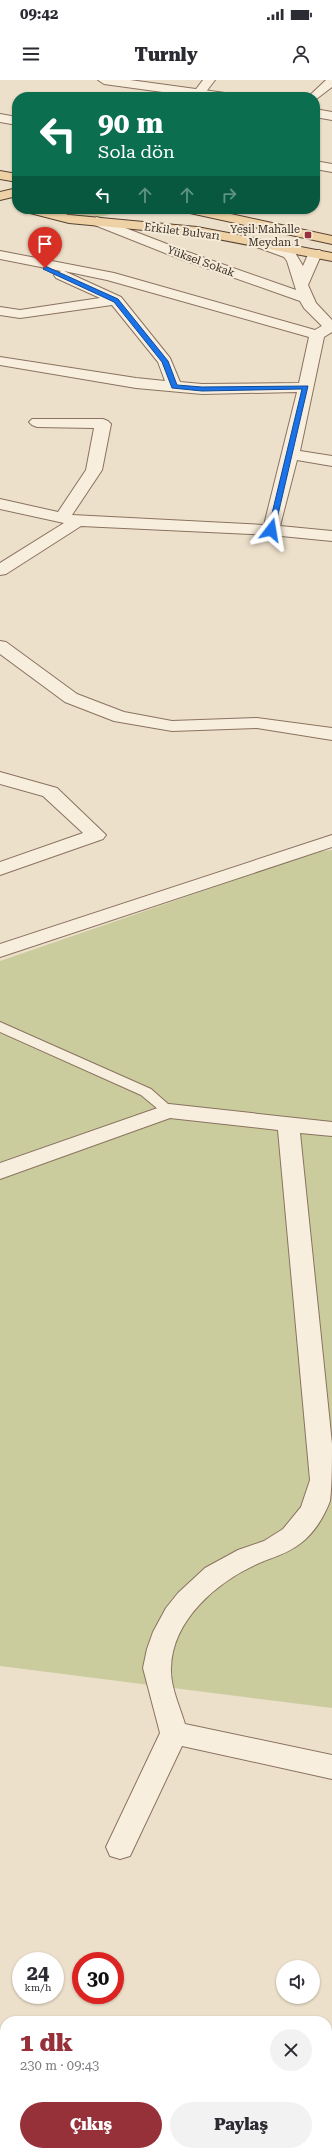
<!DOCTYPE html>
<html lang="tr">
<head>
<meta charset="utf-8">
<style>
  body { margin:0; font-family:"Roboto Serif",serif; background:#f2f2f3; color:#2b2b33; height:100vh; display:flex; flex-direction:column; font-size:15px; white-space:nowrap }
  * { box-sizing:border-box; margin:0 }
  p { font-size:13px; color:#7c7c81 }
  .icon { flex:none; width:22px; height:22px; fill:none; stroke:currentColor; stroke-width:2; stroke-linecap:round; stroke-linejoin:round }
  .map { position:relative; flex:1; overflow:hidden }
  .sheet { position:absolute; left:0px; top:1936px; width:332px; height:140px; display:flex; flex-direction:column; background:#fff; border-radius:16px 16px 0 0; box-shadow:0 1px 3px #0004 }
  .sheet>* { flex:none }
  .banner { position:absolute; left:12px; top:12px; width:308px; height:122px; border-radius:16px; box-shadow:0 1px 3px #0004; background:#0b6e4f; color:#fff; overflow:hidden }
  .tools { position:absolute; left:276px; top:1880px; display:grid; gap:8px }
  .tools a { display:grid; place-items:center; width:44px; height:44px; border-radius:50%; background:#fff; box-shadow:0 1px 3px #0004; font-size:20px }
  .speed { position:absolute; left:12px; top:1872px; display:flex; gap:8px; font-size:20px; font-weight:700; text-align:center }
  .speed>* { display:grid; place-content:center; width:52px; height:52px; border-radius:50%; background:#fff; box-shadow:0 1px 3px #0004; line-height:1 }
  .speed small { font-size:10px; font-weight:400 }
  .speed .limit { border:6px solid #d22; background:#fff; color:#111 }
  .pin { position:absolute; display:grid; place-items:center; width:34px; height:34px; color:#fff; margin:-41px -17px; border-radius:50% 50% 50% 0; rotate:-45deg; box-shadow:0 0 4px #0007 }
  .pin .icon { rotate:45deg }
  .me { position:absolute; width:44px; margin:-22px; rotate:14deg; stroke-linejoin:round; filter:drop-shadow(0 0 3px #0008) }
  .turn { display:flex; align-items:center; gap:14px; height:84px; padding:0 20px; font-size:18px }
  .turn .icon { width:52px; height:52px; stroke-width:2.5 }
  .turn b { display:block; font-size:28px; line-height:34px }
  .lanes { display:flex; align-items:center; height:38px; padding:0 20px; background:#0003; justify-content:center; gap:20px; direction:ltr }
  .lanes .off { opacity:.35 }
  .round { display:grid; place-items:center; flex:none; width:42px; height:42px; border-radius:21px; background:#f2f2f3 }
  .headline { display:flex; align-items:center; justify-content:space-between; height:68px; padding:0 20px }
  h1 { font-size:24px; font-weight:800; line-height:30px; color:#96313a }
  .button { display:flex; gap:8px; margin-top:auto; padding:8px 20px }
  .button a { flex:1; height:46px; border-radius:24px; background:#96313a; color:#fff; font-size:16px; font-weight:800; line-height:46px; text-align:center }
  .button a+a { background:#f2f2f3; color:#2b2b33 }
  .status { display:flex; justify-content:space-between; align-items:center; height:28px; padding:0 20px; background:#fff; direction:ltr }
  .status svg { height:11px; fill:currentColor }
  header { display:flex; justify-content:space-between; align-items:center; height:52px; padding:0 20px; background:#fff; font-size:18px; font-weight:800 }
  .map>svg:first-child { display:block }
  .green { fill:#cacc9e }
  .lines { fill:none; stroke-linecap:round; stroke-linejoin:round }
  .service-casing { stroke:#8a725f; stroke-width:2 }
  .minor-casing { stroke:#8a725f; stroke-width:2 }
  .tertiary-casing { stroke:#8a725f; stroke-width:2 }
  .primary-casing { stroke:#584132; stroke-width:2 }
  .service { fill:#f8eedd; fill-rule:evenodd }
  .minor { fill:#f8eedd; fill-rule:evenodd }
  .tertiary { fill:#f8eedd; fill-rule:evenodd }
  .primary { fill:#eed1a5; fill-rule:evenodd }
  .route { fill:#1a73e8; stroke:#114b97 }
  .poi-dot { fill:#96313a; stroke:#f5ebd9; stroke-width:1.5 }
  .labels { text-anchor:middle; stroke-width:4; stroke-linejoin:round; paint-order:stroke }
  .far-poi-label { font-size:11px; fill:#3b2c22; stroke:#f5ebd9; text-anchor:end }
  .far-street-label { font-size:11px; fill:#3b2c22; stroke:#f5ebd9 }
</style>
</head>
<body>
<div class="status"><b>09:42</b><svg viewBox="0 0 49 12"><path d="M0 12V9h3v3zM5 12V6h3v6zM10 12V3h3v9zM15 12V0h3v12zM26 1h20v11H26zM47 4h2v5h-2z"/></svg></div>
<header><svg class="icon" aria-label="menu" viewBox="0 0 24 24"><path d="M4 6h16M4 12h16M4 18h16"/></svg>Turnly<svg class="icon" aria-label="person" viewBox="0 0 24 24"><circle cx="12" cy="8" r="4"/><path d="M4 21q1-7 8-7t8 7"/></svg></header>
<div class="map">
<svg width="332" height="2076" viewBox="0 0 332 2076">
  <rect width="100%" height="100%" fill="#ede0ca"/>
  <!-- green -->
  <g class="green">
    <path d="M 61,129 L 120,129 C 105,140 75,141 61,129 Z"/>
    <path d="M 332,770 L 332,1628 L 0,1586 L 0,881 L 316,772 Z"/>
  </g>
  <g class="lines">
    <defs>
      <path id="service" d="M 0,942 L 151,1009 L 176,1031 L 174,1034 L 164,1034 L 141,1015 L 0,952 Z"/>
      <g id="minor">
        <path d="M 98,0 L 130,0 L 225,13 L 231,17 L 199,17 L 104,4 Z"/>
        <path d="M 326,0 L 332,0 L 332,7 L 315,20 L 315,17 L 308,17 Z"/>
        <path d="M 315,29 L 332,32 L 332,40 L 315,37 Z"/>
        <path d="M 0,34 L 17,37 L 17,45 L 0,42 Z"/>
        <path d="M 315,81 L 332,84 L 332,92 L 315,89 Z"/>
        <path d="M 0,171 L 114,193 L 315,250 L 325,244 L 332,243 L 332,252 L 324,257 L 300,371 L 332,376 L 332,386 L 297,380 L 280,446 L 332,451 L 332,461 L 271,455 L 81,446 L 6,494 L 0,495 L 0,483 L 64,443 L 0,429 L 0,419 L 58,432 L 86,390 L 94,348 L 37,347 L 32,345 L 29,342 L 32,339 L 103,339 L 108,341 L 111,344 L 102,390 L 72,435 L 264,445 L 297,312 L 202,314 L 136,308 L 0,285 L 0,277 L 136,298 L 165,301 L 158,282 L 112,225 L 20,238 L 0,235 L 0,227 L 20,230 L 100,218 L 56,198 L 54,195 L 61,191 L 0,179 ZM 64,191 L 107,200 L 309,257 L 299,303 L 202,304 L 180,302 L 170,278 L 121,217 Z"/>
        <path d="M 0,561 L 6,562 L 77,614 L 124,632 L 172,641 L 257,638 L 332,648 L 332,660 L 257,648 L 172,651 L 114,641 L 65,622 L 0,574 Z"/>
        <path d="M 0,692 L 57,708 L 106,755 L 103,759 L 0,795 L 0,782 L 83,753 L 43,716 L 0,704 Z"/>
        <path d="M 332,755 L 332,767 L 0,877 L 0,864 Z"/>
        <path d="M 169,1024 L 332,1042 L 332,1056 L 300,1053 L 332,1364 C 332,1381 332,1405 330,1421 C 324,1437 314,1453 301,1463 C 287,1474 273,1477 257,1484 C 217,1502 172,1540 171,1588 C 170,1606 180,1627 185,1644 L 332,1675 L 332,1699 L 182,1666 L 130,1776 L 120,1779 L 110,1776 L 106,1767 L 160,1653 L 143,1588 L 147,1569 L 153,1552 L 166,1528 L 178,1513 L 205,1488 L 238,1470 L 264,1461 L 283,1449 L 301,1427 L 310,1400 L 278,1050 L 170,1038 L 0,1099 L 0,1083 Z"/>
        <rect x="274" y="2071" width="32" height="5"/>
      </g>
      <g id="tertiary">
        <path d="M 203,0 L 215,0 L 202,17 L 190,17 Z"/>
        <path d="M 97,137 L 185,171 L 296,210 L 287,181 L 284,177 L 251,165 L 249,162 L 256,158 L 294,171 L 303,186 L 310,170 L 320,170 L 322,173 L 308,205 L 316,223 L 332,240 L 332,252 L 327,251 L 304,228 L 300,221 L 175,177 L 92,144 L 90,141 Z"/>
      </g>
      <g id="primary">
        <path d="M 0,91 L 17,94 L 17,102 L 0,99 Z"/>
        <path d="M 17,108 L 17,116 L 0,120 L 0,112 Z"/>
        <path d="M 24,129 L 47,129 L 69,135 L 197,147 L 332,173 L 332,181 L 197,155 L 69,143 L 26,132 Z"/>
        <path d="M 183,129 L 208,129 L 332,156 L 332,164 L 190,133 Z"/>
      </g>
    </defs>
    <!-- service casing -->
    <use href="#service" class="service-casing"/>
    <!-- minor casing -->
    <use href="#minor" class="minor-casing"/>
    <!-- tertiary casing -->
    <use href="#tertiary" class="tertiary-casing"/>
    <!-- primary casing -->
    <use href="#primary" class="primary-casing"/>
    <!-- service -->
    <use href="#service" class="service"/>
    <!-- minor -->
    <use href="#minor" class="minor"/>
    <!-- tertiary -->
    <use href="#tertiary" class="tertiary"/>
    <!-- primary -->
    <use href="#primary" class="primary"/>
  </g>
  <!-- route -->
  <path class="route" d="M 45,186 L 118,219 L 168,281 L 177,305 L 202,307 L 308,306 L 274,452 L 268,450 L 302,309 L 202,311 L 172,308 L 162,282 L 114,222 L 43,189 Z"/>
  <!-- markers -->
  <rect class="poi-dot" x="304" y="151" width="8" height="8" rx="2"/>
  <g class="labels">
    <!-- far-poi labels -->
    <g class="far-poi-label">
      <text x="300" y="153">Yeşil Mahalle<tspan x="300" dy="13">Meydan 1</tspan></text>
    </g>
    <!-- far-street labels -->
    <g class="far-street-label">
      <text transform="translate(182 151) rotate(7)" y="4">Erkilet Bulvarı</text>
      <text transform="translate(201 181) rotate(20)" y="4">Yüksel Sokak</text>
    </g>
  </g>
</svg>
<div class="tools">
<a><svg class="icon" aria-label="sound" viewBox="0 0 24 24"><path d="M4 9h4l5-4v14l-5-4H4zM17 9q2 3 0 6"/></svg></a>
</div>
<div class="speed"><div>24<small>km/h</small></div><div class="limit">30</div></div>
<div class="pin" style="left:45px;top:188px;background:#d93025"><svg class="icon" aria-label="arrive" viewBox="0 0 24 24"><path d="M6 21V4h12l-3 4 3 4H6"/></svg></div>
<svg class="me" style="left:271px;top:450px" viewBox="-20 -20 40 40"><path d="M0-17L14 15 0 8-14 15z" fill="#1a73e8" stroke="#fff" stroke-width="4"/></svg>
<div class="banner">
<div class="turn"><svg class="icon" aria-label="left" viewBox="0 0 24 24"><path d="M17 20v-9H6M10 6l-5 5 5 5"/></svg><div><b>90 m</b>Sola dön</div></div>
<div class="lanes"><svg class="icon" aria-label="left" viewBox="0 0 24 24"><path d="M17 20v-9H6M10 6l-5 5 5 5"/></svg><svg class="icon off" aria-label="ahead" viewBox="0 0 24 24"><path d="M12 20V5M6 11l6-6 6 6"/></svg><svg class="icon off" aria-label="ahead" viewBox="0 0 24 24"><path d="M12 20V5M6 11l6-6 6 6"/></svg><svg class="icon off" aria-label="right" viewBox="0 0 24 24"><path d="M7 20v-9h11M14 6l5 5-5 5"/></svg></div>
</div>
<section class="sheet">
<div class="headline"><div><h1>1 dk</h1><p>230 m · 09:43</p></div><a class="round"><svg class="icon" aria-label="close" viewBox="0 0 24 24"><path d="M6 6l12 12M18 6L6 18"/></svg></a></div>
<div class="button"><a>Çıkış</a><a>Paylaş</a></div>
</section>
</div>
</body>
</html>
